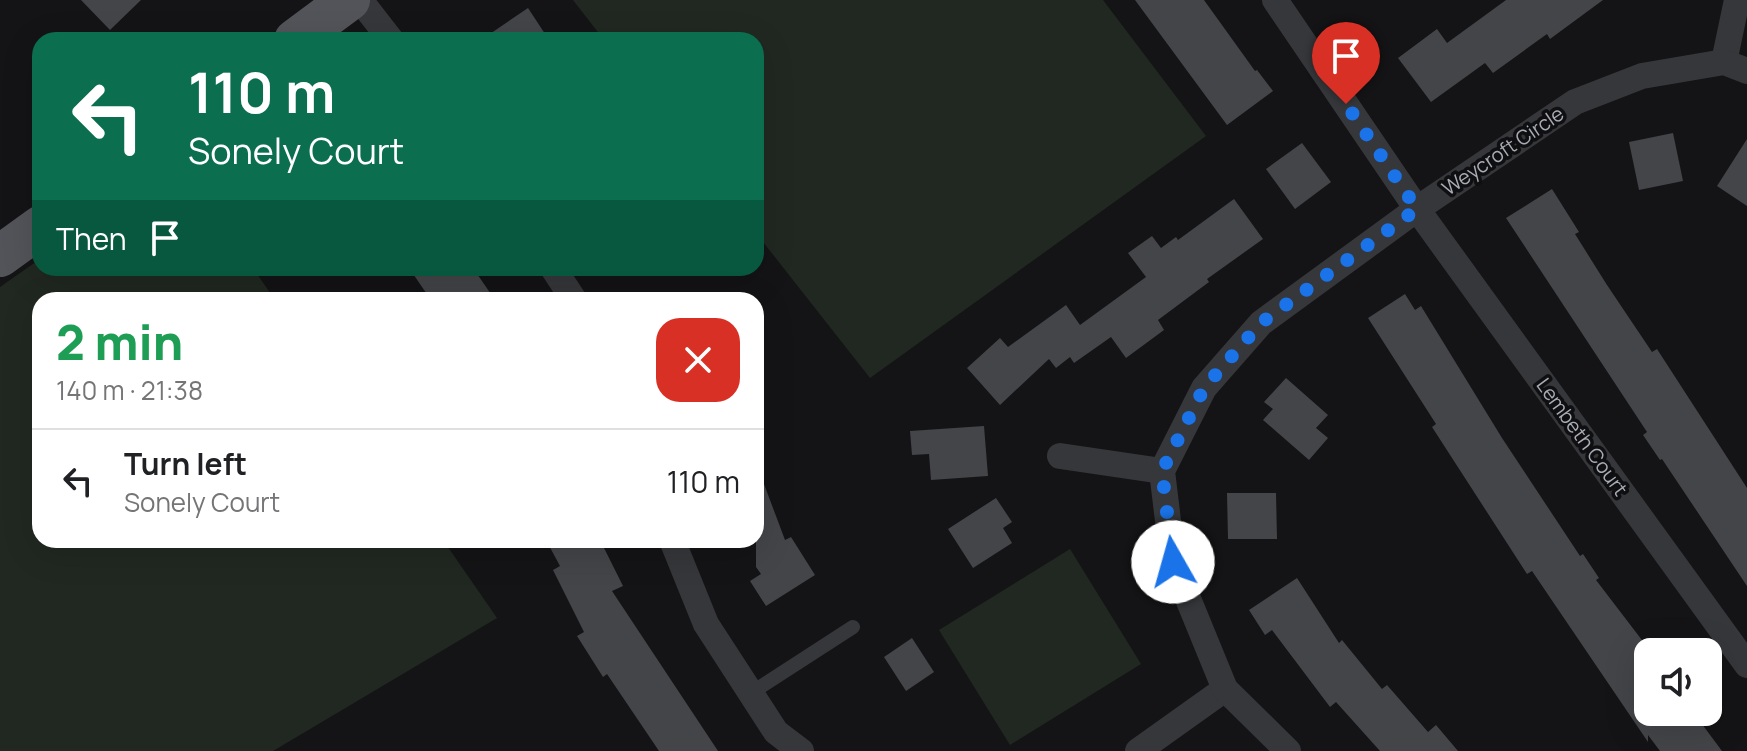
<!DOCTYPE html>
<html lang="en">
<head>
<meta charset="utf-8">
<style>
  body { margin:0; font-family:Manrope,sans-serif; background:#f2f2f2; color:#202124; height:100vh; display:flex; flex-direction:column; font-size:30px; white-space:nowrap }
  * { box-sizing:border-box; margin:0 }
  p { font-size:26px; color:#757577 }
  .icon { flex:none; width:44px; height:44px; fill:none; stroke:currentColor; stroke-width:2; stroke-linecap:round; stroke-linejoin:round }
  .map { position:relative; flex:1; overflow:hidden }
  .sheet { position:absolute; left:32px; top:292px; width:732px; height:256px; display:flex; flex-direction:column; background:#fff; border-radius:24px; box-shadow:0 8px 32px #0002 }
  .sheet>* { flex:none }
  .guide { position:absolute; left:32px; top:32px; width:732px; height:244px; border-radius:24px; box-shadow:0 8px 32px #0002; background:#0b6e4f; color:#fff; overflow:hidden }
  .controls { position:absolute; left:1634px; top:638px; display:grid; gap:16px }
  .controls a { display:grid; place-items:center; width:88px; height:88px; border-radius:16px; background:#fff; box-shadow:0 8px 32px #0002; font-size:40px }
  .pin { position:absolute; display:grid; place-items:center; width:68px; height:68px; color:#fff; margin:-82px -34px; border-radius:50% 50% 50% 0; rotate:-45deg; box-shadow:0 0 8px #0007 }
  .pin .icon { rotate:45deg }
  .me { position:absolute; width:88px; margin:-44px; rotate:353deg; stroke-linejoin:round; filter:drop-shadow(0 0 6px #0008) }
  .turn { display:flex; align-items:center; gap:28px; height:168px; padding:0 24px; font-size:36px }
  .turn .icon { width:104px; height:104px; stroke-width:2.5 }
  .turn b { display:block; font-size:56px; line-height:68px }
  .then { display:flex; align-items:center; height:76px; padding:0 24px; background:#0003; gap:16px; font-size:30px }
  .round { display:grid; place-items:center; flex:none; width:84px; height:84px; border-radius:24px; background:#f2f2f2 }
  .overview { display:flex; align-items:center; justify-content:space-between; height:136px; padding:0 24px }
  h1 { font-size:48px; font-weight:800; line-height:60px; color:#1e9e55 }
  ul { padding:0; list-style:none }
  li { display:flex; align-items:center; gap:24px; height:104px; padding:0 24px; border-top:2px solid #e0e0e0 }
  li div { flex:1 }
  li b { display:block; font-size:30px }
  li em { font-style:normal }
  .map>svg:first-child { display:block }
  .green { fill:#212821 }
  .building { fill:#434548 }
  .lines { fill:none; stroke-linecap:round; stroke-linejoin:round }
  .service { stroke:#36373a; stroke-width:14 }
  .minor { stroke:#36373a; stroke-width:26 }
  .primary { stroke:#525459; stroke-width:42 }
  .route { stroke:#1a73e8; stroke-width:14; stroke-dasharray:0 25.2 }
  .labels { text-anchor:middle; stroke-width:7; stroke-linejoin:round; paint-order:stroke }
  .street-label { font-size:20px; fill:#a8acb4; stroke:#0f0f11 }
</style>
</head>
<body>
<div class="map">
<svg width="1747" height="751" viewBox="0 0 1747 751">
  <rect width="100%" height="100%" fill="#141416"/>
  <!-- green -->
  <g class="green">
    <path d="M 573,0 L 1103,0 L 1206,136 L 870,378 L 756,233 L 756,40 L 604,40 Z"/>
    <path d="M 40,259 L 40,268 L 253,268 L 275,300 L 40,300 L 40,540 L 443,540 L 497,618 L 273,751 L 0,751 L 0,287 Z"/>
    <path d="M 1070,549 L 1141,664 L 1010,745 L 939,630 Z"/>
  </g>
  <!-- building -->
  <g class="building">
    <path d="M 81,0 L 141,0 L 110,30 Z"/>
    <path d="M 1135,0 L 1204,0 L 1255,71 L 1257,70 L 1273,91 L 1227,125 Z"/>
    <path d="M 1506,0 L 1603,0 L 1550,39 L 1547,34 L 1493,73 L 1485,63 L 1431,102 L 1398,58 L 1437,29 L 1447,43 Z"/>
    <path d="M 528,8 L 549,40 L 481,40 Z"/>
    <path d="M 1673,133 L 1683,181 L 1639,190 L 1629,142 Z"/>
    <path d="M 1747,139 L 1747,206 L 1717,186 Z"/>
    <path d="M 1302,143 L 1331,182 L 1295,209 L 1266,169 Z"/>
    <path d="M 1552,189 L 1579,232 L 1575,234 L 1607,285 L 1652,352 L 1657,349 L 1747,488 L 1747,586 L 1662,459 L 1660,460 L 1643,435 L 1647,432 L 1506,218 Z"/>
    <path d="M 1234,199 L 1263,239 L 1207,279 L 1209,282 L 1158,320 L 1164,330 L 1126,358 L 1111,337 L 1074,363 L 1070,357 L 1056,368 L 1049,359 L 1000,405 L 967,368 L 1000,338 L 1008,347 L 1066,305 L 1080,325 L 1146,277 L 1128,253 L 1152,236 L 1161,248 L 1176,237 L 1178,240 Z"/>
    <path d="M 409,268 L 473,268 L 495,300 L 431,300 Z"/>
    <path d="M 1405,294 L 1415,310 L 1421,306 L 1502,438 L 1580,556 L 1583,554 L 1599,578 L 1596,580 L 1648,648 L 1648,712 L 1693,712 L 1722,751 L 1660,751 L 1648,735 L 1648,742 L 1532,571 L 1527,574 L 1432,427 L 1436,424 L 1368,318 Z"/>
    <path d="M 1286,378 L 1328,415 L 1316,428 L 1328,438 L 1309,460 L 1263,420 L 1273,409 L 1264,402 Z"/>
    <path d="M 984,426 L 988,476 L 931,480 L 929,454 L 912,455 L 910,431 Z"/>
    <path d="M 758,468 L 785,540 L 791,537 L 815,575 L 766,606 L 750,581 L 761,574 L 756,567 L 756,469 Z"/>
    <path d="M 1227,493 L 1276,493 L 1277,539 L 1228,539 Z"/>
    <path d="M 996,498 L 1012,522 L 1003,528 L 1012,543 L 973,568 L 948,529 Z"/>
    <path d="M 546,540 L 600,540 L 623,586 L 612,591 L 718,751 L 659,751 L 607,674 L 603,677 L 577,636 L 584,632 L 553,570 L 560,566 Z"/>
    <path d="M 1297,578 L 1339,643 L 1342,640 L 1382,689 L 1387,685 L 1428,732 L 1436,725 L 1458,751 L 1380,751 L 1336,702 L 1330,707 L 1272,630 L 1265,635 L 1249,610 Z"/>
    <path d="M 912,638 L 934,672 L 906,691 L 884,657 Z"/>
  </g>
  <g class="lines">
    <!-- service -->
    <path class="service" d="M 751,693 L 853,627"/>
    <!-- minor -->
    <g class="minor">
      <path d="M 360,0 L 391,40"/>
      <path d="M 1275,0 L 1417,209 L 1747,665"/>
      <path d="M 1724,62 L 1737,0"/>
      <path d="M 553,268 L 574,300"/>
      <path d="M 1060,456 L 1162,471"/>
      <path d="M 672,540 L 706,624 L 776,732 L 801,751"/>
      <path d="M 1138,751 L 1225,689"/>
      <path d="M 1288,751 L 1225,689 L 1173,562 L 1162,471 L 1204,388 L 1261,323 L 1417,209 L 1575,102 L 1642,76 L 1724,62 L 1747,71"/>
    </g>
    <!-- primary -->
    <g class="primary">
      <path d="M 295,40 L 349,0"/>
      <path d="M 0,256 L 40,227"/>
    </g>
  </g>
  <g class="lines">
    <!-- route -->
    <path class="route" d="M 1173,562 L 1162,471 L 1204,388 L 1261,323 L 1417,209 L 1346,104"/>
  </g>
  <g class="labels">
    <!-- street labels -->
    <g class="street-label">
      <text transform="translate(1503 151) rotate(-34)" y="7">Weycroft Circle</text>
      <text transform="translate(1582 437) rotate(54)" y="7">Lembeth Court</text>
    </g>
  </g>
</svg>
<div class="controls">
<a><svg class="icon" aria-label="sound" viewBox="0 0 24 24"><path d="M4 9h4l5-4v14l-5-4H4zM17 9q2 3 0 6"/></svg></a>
</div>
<div class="pin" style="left:1346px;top:104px;background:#d93025"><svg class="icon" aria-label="arrive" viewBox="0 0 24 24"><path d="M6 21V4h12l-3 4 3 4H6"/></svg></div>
<svg class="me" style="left:1173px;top:562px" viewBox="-20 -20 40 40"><circle r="19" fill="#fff"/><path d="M0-13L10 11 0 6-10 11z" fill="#1a73e8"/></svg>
<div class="guide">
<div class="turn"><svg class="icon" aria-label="left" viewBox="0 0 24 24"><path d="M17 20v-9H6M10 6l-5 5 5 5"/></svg><div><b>110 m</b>Sonely Court</div></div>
<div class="then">Then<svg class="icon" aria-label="arrive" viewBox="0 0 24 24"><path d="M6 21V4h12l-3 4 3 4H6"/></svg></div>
</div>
<section class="sheet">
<div class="overview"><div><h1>2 min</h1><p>140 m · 21:38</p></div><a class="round" style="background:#d93025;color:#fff"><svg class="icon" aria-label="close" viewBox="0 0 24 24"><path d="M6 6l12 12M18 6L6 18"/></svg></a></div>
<ul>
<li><svg class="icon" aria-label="left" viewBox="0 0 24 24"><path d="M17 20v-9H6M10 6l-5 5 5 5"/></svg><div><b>Turn left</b><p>Sonely Court</p></div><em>110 m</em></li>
</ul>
</section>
</div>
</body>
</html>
